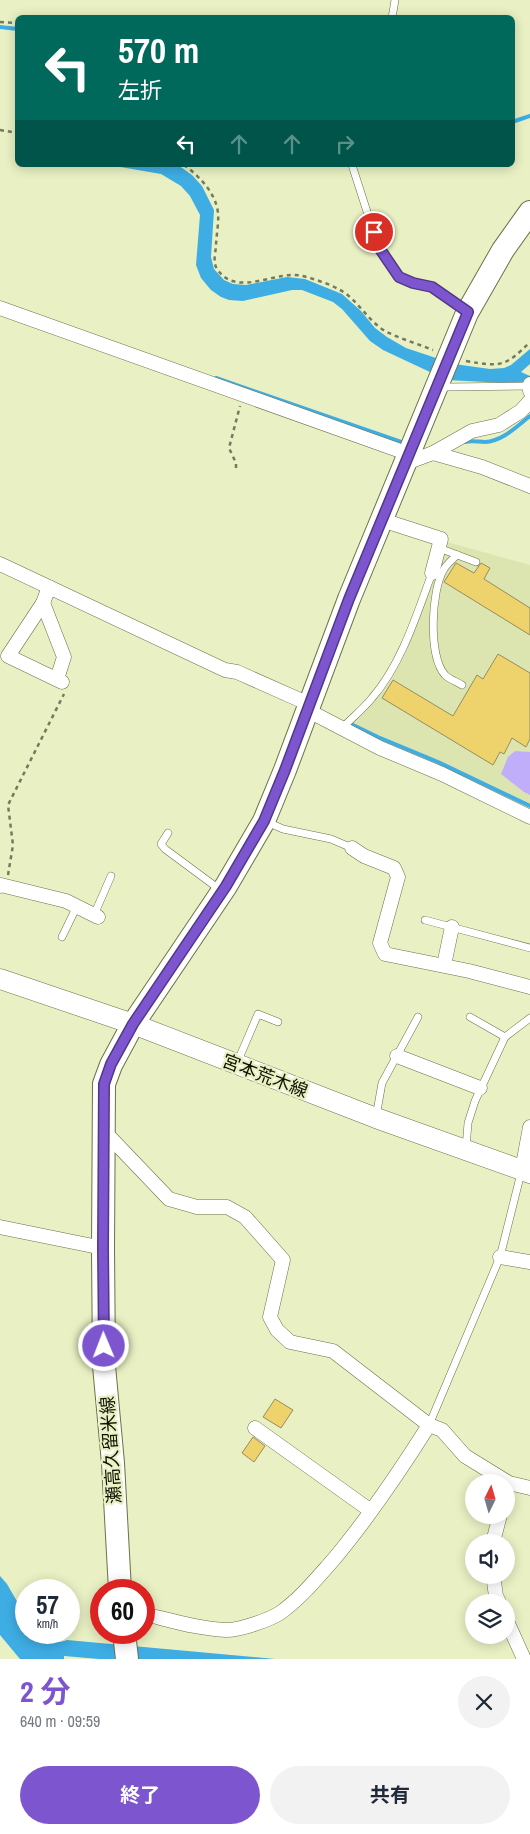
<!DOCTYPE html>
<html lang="ja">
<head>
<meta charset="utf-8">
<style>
  body { margin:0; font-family:"Archivo Narrow","Noto Sans JP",sans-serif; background:#f2f2f3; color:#1f2937; height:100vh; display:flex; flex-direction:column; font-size:19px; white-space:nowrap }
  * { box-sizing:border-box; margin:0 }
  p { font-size:16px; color:#747a83 }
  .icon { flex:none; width:28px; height:28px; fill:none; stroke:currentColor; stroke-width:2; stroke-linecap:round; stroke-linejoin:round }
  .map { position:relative; height:1659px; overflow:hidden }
  .drawer { display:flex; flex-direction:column; background:#fff; flex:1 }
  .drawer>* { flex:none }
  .hud { position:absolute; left:15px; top:15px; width:500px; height:152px; border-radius:8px; box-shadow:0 2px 12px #0003; background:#00695c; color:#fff; overflow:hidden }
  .needle { width:32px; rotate:5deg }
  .fabs { position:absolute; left:465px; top:1474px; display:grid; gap:10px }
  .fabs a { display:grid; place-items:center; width:50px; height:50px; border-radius:50%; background:#fff; box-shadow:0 2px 12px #0003; font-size:25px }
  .speed { position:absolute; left:15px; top:1579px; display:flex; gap:10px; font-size:25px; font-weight:700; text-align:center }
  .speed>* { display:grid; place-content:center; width:65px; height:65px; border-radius:50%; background:#fff; box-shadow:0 2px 12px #0003; line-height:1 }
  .speed small { font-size:12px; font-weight:400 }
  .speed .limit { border:8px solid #d22; background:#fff; color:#111 }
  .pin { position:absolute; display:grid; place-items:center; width:42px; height:42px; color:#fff; margin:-21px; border:2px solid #fff; border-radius:50%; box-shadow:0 1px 5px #0007 }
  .me { position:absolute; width:55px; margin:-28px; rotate:359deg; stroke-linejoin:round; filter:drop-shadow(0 0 4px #0008) }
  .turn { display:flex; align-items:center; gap:18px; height:105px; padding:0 20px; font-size:22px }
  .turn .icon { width:65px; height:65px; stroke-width:2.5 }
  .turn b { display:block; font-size:35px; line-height:42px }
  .lanes { display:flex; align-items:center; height:48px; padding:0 20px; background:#0003; justify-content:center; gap:25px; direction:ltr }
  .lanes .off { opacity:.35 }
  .round { display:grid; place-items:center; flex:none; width:52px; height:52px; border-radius:26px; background:#f2f2f3 }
  .headline { display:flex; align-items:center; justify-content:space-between; height:85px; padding:0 20px }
  h1 { font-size:30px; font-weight:700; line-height:38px; color:#7d56cf }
  .cta { display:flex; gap:10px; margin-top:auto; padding:10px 20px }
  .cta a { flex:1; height:58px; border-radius:30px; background:#7d56cf; color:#fff; font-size:20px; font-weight:700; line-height:58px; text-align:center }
  .cta a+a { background:#f2f2f3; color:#1f2937 }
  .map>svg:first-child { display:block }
  .built { fill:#dce4af }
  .green { fill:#c0aefa }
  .water { fill:#3eade4 }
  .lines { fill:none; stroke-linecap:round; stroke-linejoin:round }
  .stream { stroke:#3eade4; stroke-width:4 }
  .building { fill:#eed26b; stroke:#978c62 }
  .service-casing { stroke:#6c7149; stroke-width:8 }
  .minor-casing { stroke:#6c7149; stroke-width:15 }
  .secondary-casing { stroke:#6c7149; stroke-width:21 }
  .primary-casing { stroke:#6c7149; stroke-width:24 }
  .path { stroke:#76795d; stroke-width:2.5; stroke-dasharray:4 4; stroke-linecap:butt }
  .service { stroke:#fff; stroke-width:7 }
  .minor { stroke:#fff; stroke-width:14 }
  .secondary { stroke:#fff; stroke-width:20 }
  .primary { stroke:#fff; stroke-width:22 }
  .route-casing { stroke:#513887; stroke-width:12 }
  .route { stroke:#7d56cf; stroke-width:9 }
  .labels { text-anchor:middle; stroke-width:4.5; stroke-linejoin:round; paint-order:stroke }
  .street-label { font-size:18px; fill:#101103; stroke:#e9f0c3 }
</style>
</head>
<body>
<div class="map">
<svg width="530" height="1659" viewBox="0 0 530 1659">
  <rect width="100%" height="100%" fill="#e9f0c3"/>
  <!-- built -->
  <path class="built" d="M 443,541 L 530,565 L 530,805 L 446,764 L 352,723 L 375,700 L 392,676 L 429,593 Z"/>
  <!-- green -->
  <path class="green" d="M 515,751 L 530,752 L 530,795 L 524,792 L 501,774 L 508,757 Z"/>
  <!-- water -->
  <g class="water">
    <path d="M 109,165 L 178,165 L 192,175 L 202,186 L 214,210 L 211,257 L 214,269 L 224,280 L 233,284 L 246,285 L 287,277 L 305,279 L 342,294 L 361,311 L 375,328 L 387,337 L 406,348 L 454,364 L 490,369 L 504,368 L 511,365 L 530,349 L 530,364 L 521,372 L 530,376 L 530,386 L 525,384 L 447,380 L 383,350 L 370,341 L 342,309 L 333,302 L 302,290 L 292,290 L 243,301 L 229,300 L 221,297 L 211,290 L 201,278 L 196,265 L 200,215 L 190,196 L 181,186 L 161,174 Z"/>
    <path d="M 0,1576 L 7,1584 L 26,1617 L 26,1632 C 31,1633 35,1632 39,1634 C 49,1638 56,1645 67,1640 L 275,1659 L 99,1659 L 64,1656 L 64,1659 L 20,1659 L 0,1635 Z"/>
  </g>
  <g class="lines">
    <!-- stream -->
    <g class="stream">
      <path d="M 0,27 L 18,29"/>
      <path d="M 512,122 L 530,116"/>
      <path d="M 216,378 L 404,443"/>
      <path d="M 465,442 C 472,440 478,442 485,442 C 503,441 517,426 530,416"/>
      <path d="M 353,725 L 378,737 L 438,762 L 530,806"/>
    </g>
  </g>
  <!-- building -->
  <g class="building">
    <path d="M 456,563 L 474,573 L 481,563 L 490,568 L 484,579 L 530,608 L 530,635 L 444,582 Z"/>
    <path d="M 498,654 L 530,673 L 530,739 L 526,747 L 512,738 L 504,754 L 500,752 L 493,765 L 382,698 L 393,680 L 453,716 L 477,675 L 483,679 Z"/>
    <path d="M 275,1399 L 293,1410 L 281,1428 L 263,1417 Z"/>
    <path d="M 253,1437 L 265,1446 L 254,1462 L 242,1453 Z"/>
  </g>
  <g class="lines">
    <defs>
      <g id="service">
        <path d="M 392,18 L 395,0"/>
        <path d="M 352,165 L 379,249 L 399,277 L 413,283 L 432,287 L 466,310"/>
        <path d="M 447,387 L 530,386"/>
        <path d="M 439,548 L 476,562"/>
        <path d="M 457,555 C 453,559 447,564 444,569 C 431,590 428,656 445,675 C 449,679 457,682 462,685"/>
        <path d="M 342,728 C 352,718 363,709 372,698 C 401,665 417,614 432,573"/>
        <path d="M 267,822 L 283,829 L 331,839 L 352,848"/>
        <path d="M 168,833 L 161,844 L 165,849 L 219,889"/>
        <path d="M 94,915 L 111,876"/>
        <path d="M 425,920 L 530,948"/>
        <path d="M 62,937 L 77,906"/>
        <path d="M 470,1017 L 505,1037 L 530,1018"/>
        <path d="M 237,1063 L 258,1014 L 278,1022"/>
        <path d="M 376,1117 L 382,1083 L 418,1017"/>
        <path d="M 466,1148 L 468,1123 L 475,1101 L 505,1037"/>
        <path d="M 429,1425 L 500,1257 L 521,1173"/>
      </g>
      <g id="minor">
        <path d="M 0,308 L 409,454"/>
        <path d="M 530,384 L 530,391"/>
        <path d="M 433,453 L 482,467 L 530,486"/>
        <path d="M 406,463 L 433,453 L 472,431 L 499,425 L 521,411 L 530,401"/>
        <path d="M 382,520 L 441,539 L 432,573"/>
        <path d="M 0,564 L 225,670 L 237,672 L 309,704"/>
        <path d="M 49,587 L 43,603 L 8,656 L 62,682"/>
        <path d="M 43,603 L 64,657 L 57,679"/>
        <path d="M 307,710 L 380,748 L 442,774 L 530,817"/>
        <path d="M 352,848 L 364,856 L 394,868 L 398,877 L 380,943 L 385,954 L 469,971 L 530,987"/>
        <path d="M 0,886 L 1,885 L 66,901 L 98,917"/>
        <path d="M 444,965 L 452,927"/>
        <path d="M 397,1056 L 480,1088"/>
        <path d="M 103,1130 L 169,1199 L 197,1207 L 227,1207 L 245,1217 L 283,1260 L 270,1317 L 277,1330 L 290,1342 L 333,1351 L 429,1425 L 442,1430 L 465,1456 L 509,1483 L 530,1488"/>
        <path d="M 522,1170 L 530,1127"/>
        <path d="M 0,1227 L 103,1248"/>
        <path d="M 500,1257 L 530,1262"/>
        <path d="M 255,1428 L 371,1511"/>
        <path d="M 493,1542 L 500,1515"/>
        <path d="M 493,1575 L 496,1596 L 499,1602"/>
        <path d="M 144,1614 C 170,1620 198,1629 226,1630 C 240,1630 269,1620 280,1613 C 301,1598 317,1578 334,1559 C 369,1517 400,1471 429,1425"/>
        <path d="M 506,1619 L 524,1659"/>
      </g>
      <path id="secondary" d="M 0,979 L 133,1024 L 376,1118 L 530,1173"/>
      <g id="primary">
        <path d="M 120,1590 L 113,1463 L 104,1366 L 103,1248 L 104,1084 L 111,1065 L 133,1024 L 226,886 L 264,821 L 285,770 L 349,599 L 467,313 L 503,250 L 530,212"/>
        <path d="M 124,1632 L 127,1659"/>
      </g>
    </defs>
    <!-- service casing -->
    <use href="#service" class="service-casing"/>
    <!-- minor casing -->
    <use href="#minor" class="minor-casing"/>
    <!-- secondary casing -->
    <use href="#secondary" class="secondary-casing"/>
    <!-- primary casing -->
    <use href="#primary" class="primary-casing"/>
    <!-- path -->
    <g class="path">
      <path d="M 0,22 L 18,23"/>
      <path d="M 0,130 L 18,133"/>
      <path d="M 184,165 C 199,176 216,193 218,213 C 219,224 216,236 216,247 C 215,254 213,263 217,269 C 237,299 277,269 303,276 C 320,281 338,286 351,298 C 363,309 373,325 387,332 C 401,339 418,344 433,350"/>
      <path d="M 466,361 C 501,367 505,367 530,342"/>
      <path d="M 236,468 L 236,463 L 229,448 L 240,406"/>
      <path d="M 8,875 L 13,845 L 8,805 L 64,694"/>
    </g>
    <!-- service -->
    <use href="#service" class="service"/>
    <!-- minor -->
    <use href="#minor" class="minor"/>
    <!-- secondary -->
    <use href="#secondary" class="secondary"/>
    <!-- primary -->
    <use href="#primary" class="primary"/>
  </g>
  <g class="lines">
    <defs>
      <path id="route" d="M 104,1346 L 103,1248 L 104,1084 L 111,1064 L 133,1024 L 226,886 L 264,821 L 285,770 L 349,599 L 468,312 L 432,287 L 413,283 L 399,277 L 380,249 L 374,232"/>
    </defs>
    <!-- route casing -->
    <use href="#route" class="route-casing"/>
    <!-- route -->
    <use href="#route" class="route"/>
  </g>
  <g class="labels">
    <!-- street labels -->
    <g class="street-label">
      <text transform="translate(265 1076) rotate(21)" y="6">宮本荒木線</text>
      <text transform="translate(111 1450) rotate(-94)" y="6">瀬高久留米線</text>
    </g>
  </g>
</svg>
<div class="fabs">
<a><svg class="needle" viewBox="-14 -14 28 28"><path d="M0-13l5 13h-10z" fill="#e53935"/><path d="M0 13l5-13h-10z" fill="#747a83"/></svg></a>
<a><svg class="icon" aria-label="sound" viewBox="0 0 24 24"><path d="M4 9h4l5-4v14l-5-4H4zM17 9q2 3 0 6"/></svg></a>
<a><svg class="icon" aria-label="layers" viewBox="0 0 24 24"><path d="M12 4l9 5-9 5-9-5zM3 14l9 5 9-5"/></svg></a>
</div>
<div class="speed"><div>57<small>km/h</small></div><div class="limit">60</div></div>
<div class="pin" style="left:374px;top:232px;background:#d93025"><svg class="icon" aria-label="arrive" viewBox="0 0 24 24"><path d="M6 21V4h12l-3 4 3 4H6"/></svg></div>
<svg class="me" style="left:104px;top:1346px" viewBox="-20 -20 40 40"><circle r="17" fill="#7d56cf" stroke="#fff" stroke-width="3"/><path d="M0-11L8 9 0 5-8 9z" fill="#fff"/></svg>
<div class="hud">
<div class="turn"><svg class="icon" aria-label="left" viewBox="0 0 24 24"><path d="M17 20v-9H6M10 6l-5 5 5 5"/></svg><div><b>570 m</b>左折</div></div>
<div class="lanes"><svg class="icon" aria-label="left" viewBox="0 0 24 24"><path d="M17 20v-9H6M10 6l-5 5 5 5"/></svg><svg class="icon off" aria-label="ahead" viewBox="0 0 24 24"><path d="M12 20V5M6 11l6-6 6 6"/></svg><svg class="icon off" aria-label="ahead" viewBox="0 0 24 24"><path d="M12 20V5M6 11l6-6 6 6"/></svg><svg class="icon off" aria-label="right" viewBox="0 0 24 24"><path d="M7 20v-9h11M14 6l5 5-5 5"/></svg></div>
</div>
</div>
<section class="drawer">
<div class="headline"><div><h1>2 分</h1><p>640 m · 09:59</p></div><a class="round"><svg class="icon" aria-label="close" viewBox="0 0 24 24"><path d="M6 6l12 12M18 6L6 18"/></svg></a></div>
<div class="cta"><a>終了</a><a>共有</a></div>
</section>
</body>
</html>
